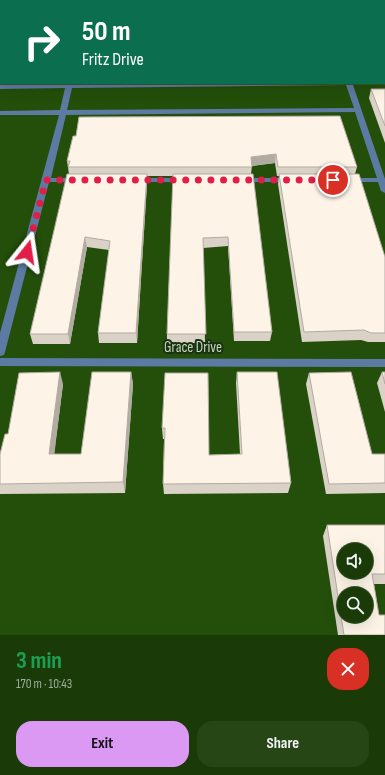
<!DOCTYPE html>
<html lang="en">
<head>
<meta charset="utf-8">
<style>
  body { margin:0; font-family:"Sofia Sans Condensed",sans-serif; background:#274616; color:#f1f3f6; height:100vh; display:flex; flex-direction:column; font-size:15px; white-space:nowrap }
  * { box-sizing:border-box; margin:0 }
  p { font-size:13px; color:#9fad9c }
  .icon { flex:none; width:22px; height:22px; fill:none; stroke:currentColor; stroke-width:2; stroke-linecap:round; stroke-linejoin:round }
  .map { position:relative; height:635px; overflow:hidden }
  .panel { display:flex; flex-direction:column; background:#1a3b08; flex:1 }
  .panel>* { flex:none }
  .hud { position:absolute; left:0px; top:0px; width:385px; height:84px; box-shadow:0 4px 16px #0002,0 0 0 1px #385529; background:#0b6e4f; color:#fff; overflow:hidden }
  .controls { position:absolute; left:337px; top:543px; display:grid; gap:8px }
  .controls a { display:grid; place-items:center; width:36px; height:36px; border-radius:50%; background:#1a3b08; box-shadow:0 4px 16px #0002,0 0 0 1px #385529; font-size:20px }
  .pin { position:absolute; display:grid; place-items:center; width:34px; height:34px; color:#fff; margin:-17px; border:2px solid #fff; border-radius:50%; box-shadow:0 1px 4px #0007 }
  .me { position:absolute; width:44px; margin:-22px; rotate:15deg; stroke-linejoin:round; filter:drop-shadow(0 0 3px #0008) }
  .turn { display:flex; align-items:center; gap:14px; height:84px; padding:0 16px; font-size:18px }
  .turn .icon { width:52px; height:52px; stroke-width:2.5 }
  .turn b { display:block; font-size:28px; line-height:34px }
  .round { display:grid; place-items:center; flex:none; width:42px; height:42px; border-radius:16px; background:#274616 }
  .headline { display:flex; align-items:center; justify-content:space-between; height:68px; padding:0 16px }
  h1 { font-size:24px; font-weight:700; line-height:30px; color:#1e9e55 }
  .primary-button { display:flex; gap:8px; margin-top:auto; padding:8px 16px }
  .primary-button a { flex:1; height:46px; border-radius:16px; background:#dc99f4; color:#111; font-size:16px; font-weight:700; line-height:46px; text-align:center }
  .primary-button a+a { background:#274616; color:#f1f3f6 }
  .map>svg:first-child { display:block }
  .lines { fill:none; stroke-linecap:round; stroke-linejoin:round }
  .minor { fill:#5d7aa3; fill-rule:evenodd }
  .wall { fill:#dad2c7 }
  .shaded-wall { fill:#b1aba2 }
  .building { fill:#fdf4e7; stroke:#b1aba2; fill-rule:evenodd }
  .route { stroke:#e11d48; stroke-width:7; stroke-dasharray:0 12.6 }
  .labels { text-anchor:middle; stroke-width:4; stroke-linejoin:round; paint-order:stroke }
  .street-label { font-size:15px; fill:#c1dab7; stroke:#1c3014 }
</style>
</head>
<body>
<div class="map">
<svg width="385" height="635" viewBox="0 0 385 635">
  <rect width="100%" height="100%" fill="#234f0a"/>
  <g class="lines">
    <!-- minor -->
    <g class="minor">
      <path d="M 18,0 L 24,0 L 17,1 Z"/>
      <rect x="146" y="0" width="6" height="1"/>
      <path d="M 275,0 L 281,0 L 282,1 L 276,1 Z"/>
      <path d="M 0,44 L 1,44 L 0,50 Z"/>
      <path d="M 384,82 L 385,83 L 382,85 L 353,85 L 385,179 L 385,193 L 381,191 L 378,182 L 347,182 L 343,180 L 347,178 L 377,178 L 355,112 L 66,115 L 51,178 L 79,178 L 83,180 L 79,182 L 49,182 L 5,352 L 4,355 L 0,356 L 0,333 L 59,115 L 0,115 L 0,111 L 60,110 L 65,88 L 0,89 L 0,85 L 384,83 ZM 346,85 L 354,108 L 67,110 L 72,88 Z"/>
      <path d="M 132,178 L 187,178 L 191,180 L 187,182 L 135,182 L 131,180 Z"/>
      <path d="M 238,178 L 291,178 L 295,180 L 291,182 L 241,182 L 237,180 Z"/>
      <path d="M 0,358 L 385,359 L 385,367 L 0,366 Z"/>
    </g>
  </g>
  <!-- wall -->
  <g class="wall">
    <rect x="37" y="0" width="89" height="1"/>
    <path d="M 299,0 L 385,0 L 385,57 L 384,57 L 384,1 L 300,1 Z"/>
    <path d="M 371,89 L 385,89 L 385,143 L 369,98 Z"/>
    <path d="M 79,117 L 357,167 L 355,174 L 385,257 L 385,342 L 368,342 L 361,340 L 302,342 L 278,184 L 279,176 L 277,176 L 275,163 L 252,166 L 251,174 L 272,332 L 270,341 L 234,341 L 228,246 L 203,248 L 205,343 L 167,343 L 167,334 L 173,176 L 147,176 L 147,184 L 137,343 L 99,343 L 98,333 L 109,250 L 87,247 L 70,344 L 33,344 L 30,334 L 69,174 L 67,161 L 76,136 Z"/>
    <path d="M 131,372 L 133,384 L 125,493 L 0,494 L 0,454 L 8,434 L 63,384 L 54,454 L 81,454 Z"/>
    <path d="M 237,372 L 291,483 L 288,493 L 164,494 L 163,484 L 164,439 L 163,439 L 162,428 L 208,373 L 209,455 L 240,454 L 236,383 Z"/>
    <path d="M 382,372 L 385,372 L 385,412 L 377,383 Z"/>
    <path d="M 309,373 L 372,454 L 385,454 L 385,493 L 326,494 L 306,384 Z"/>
    <path d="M 327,525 L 385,525 L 385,584 L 374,584 L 379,615 L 385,635 L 338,635 L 323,536 Z"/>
  </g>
  <!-- shaded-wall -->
  <g class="shaded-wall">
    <path d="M 276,154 L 275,163 L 250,166 L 251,157 Z"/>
    <path d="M 147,174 L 147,184 L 137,343 L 136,333 Z"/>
    <path d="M 85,237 L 87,247 L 70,344 L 68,334 Z"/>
    <path d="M 60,372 L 63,384 L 53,465 L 49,454 Z"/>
    <path d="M 131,372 L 133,384 L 125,493 L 123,482 Z"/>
  </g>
  <!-- building -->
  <g class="building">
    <path d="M 37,0 L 73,0 L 72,1 L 37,1 Z"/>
    <rect x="102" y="0" width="23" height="1"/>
    <path d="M 171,0 L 201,0 L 202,1 L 171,1 Z"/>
    <path d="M 230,0 L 261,0 L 262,1 L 230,1 Z"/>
    <path d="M 303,0 L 385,0 L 385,48 L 384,46 L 384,1 L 304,1 Z"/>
    <path d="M 371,89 L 385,89 L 385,126 Z"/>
    <path d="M 340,116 L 357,167 L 278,167 L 276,154 L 251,157 L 252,167 L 68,167 L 70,161 L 67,161 L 73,136 L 76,136 L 79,117 Z"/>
    <path d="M 67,174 L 147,174 L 136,333 L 98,333 L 110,241 L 85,237 L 68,334 L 30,334 Z"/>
    <path d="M 173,174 L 253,174 L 272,332 L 234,332 L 228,237 L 203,238 L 206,334 L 167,334 Z"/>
    <path d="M 279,174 L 359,174 L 385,257 L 385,333 L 371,333 L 364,330 L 304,332 Z"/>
    <path d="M 60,372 L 49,454 L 81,454 L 92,372 L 131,372 L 123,482 L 0,484 L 0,454 L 5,434 L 8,434 L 19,373 Z"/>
    <path d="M 237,372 L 277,372 L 291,483 L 163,484 L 165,428 L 162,428 L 165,373 L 208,373 L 209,455 L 242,454 Z"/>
    <path d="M 351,372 L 372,454 L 385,454 L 385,483 L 329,484 L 309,373 Z"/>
    <path d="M 382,372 L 385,372 L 385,384 Z"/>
    <path d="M 327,525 L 385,525 L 385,574 L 372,574 L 379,615 L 385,615 L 385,635 L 344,635 ZM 344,550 L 366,550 L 366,572 L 344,572 ZM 344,594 L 366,594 L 366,616 L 344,616 Z"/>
  </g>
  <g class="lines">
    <!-- route -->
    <path class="route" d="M 27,252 L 46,180 L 333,180"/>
  </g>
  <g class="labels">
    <!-- street labels -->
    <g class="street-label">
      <text x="193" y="352">Grace Drive</text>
    </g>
  </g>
</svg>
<div class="controls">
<a><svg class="icon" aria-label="sound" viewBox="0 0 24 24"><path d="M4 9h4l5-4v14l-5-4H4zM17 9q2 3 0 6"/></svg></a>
<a><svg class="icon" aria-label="search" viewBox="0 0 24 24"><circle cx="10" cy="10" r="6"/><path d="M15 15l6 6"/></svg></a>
</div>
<div class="pin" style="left:333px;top:180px;background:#d93025"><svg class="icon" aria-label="arrive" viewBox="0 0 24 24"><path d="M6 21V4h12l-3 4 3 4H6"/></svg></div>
<svg class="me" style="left:27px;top:252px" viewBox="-20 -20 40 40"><path d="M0-17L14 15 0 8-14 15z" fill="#e11d48" stroke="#fff" stroke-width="4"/></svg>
<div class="hud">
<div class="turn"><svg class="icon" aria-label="right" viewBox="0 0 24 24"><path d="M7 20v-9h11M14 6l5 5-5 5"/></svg><div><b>50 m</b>Fritz Drive</div></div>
</div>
</div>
<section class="panel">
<div class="headline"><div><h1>3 min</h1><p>170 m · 10:43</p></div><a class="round" style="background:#d93025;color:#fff"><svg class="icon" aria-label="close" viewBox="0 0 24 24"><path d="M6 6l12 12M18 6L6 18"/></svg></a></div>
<div class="primary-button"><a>Exit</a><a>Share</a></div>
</section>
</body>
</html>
